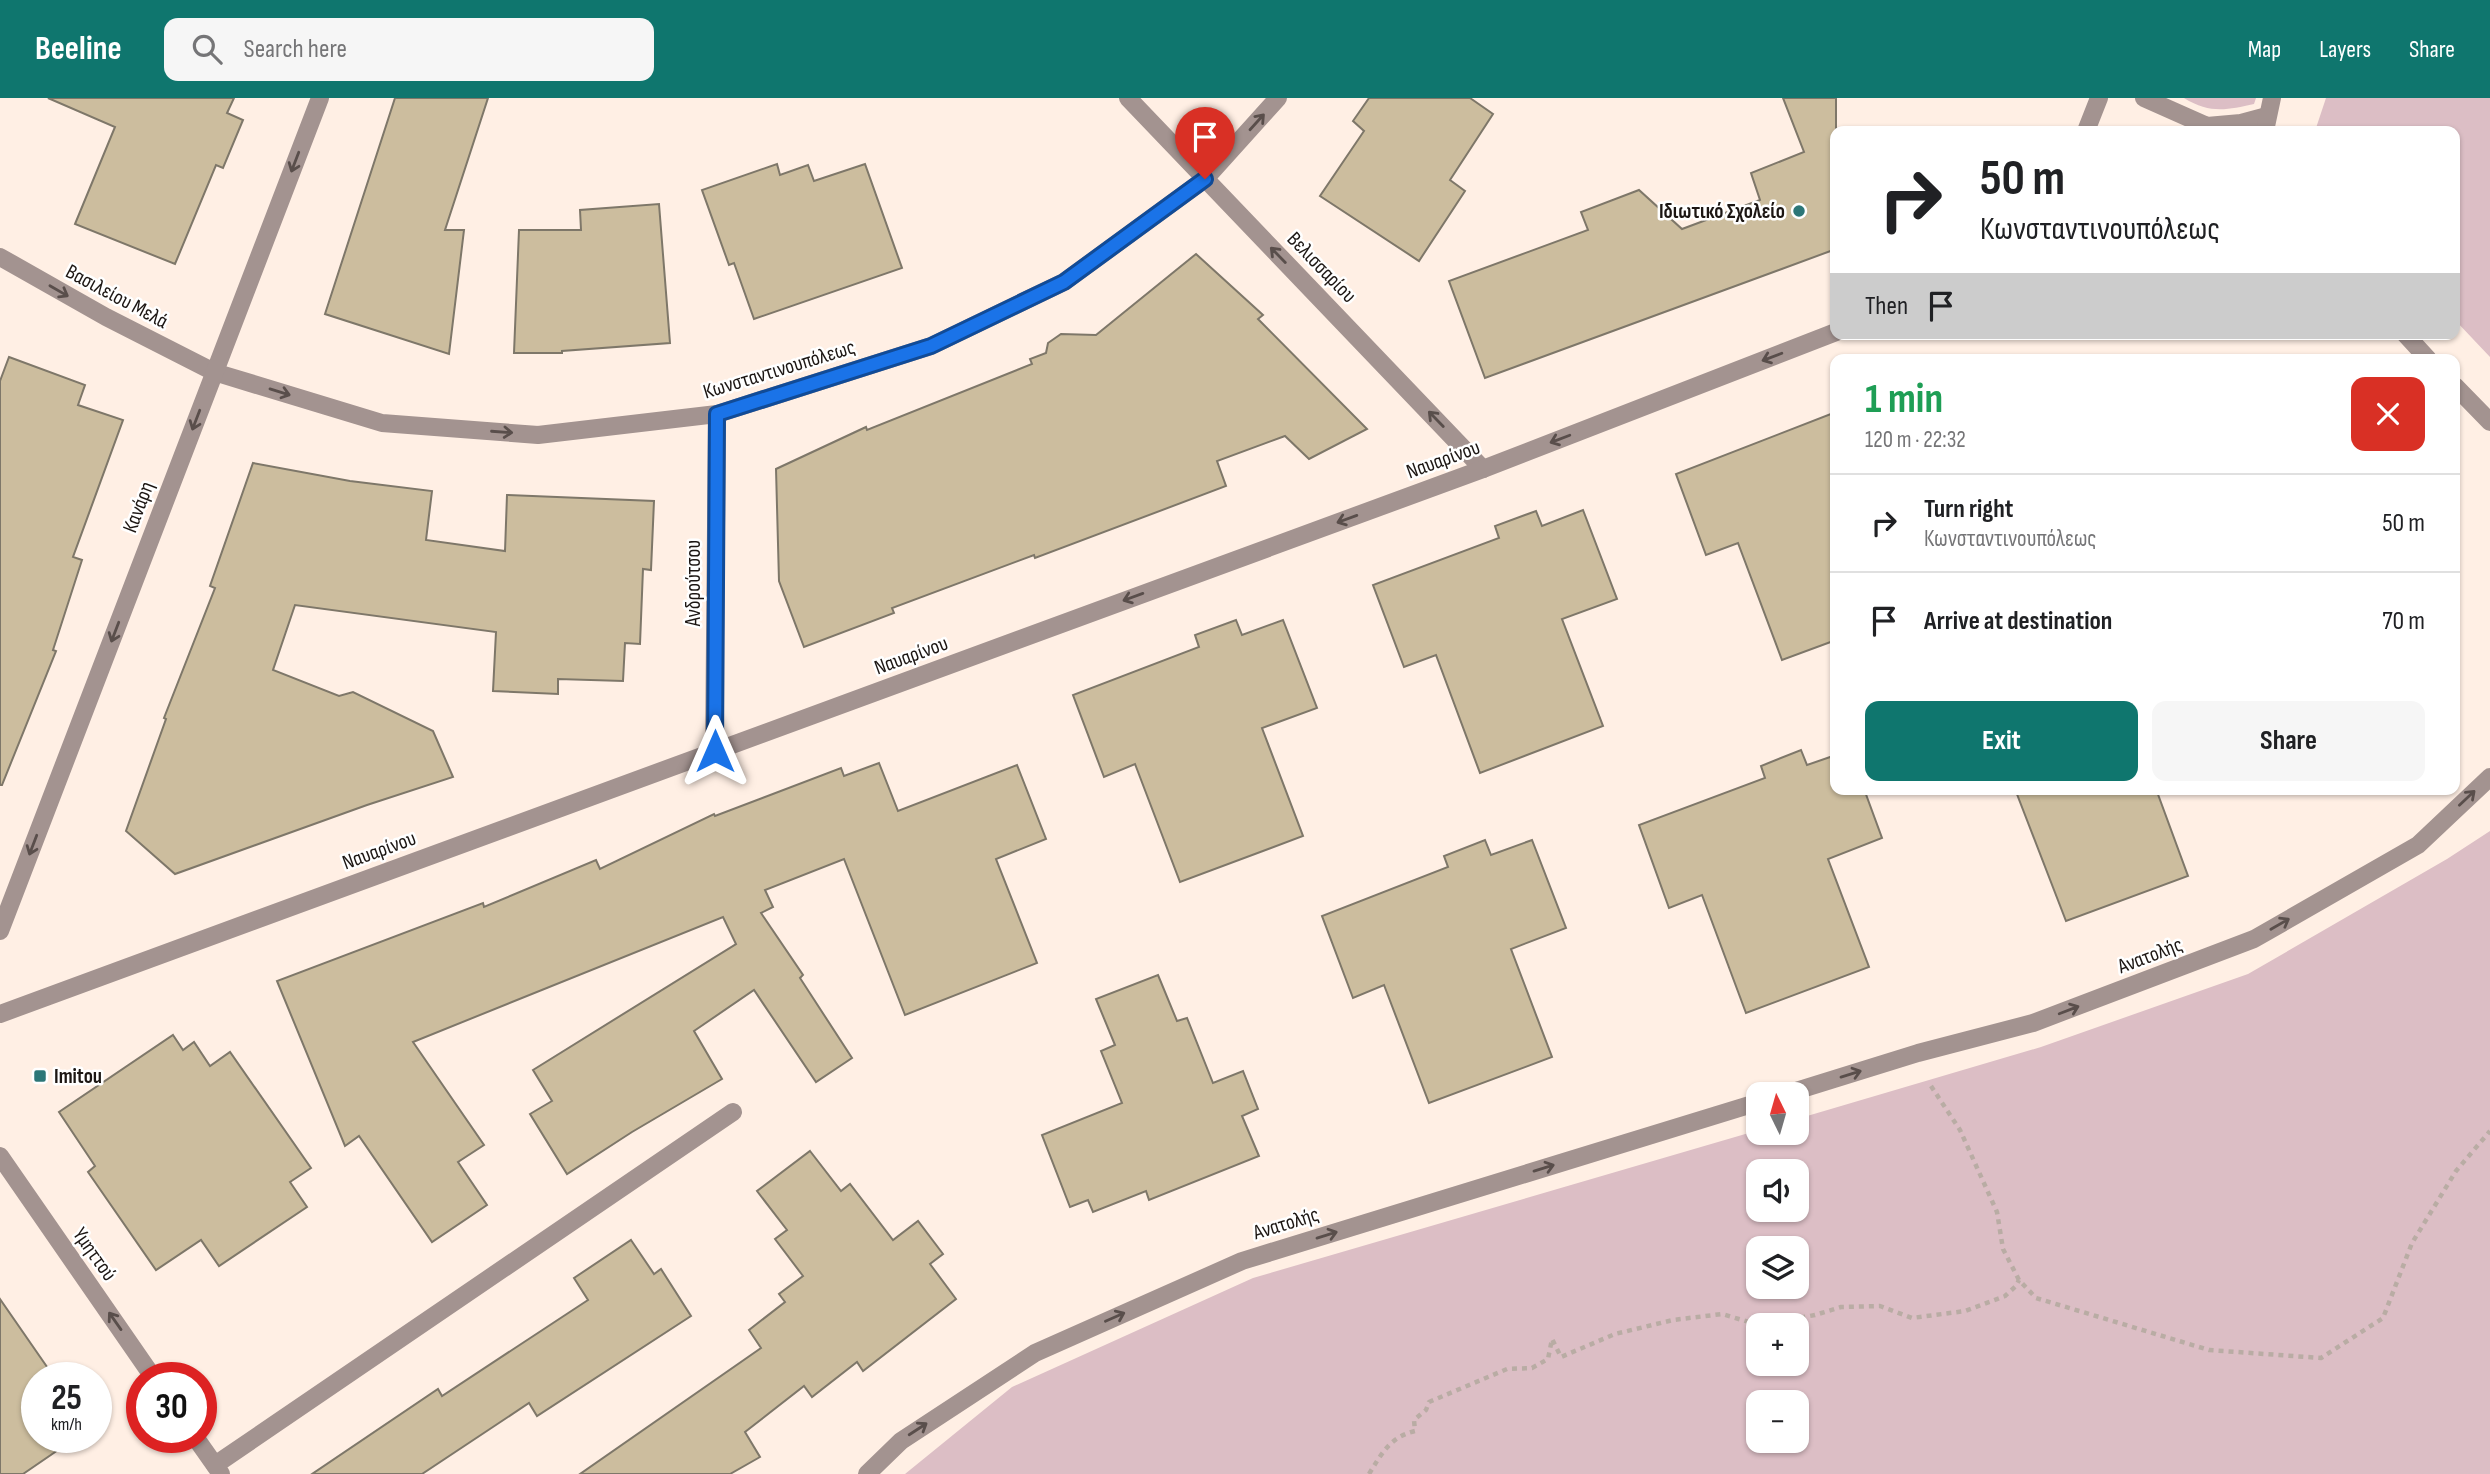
<!DOCTYPE html>
<html lang="en">
<head>
<meta charset="utf-8">
<style>
  body { margin:0; font-family:"Sofia Sans Condensed",sans-serif; background:#f6f6f6; color:#202124; height:100vh; display:flex; flex-direction:column; font-size:26px; white-space:nowrap }
  * { box-sizing:border-box; margin:0 }
  p { font-size:23px; color:#757577 }
  .icon { flex:none; width:38px; height:38px; fill:none; stroke:currentColor; stroke-width:2; stroke-linecap:round; stroke-linejoin:round }
  .map { position:relative; flex:1; overflow:hidden }
  .sheet { position:absolute; left:1830px; top:256px; width:630px; height:441px; display:flex; flex-direction:column; background:#fff; border-radius:14px; box-shadow:0 2px 5px #0004 }
  .sheet>* { flex:none }
  .banner { position:absolute; left:1830px; top:28px; width:630px; height:214px; border-radius:14px; box-shadow:0 2px 5px #0004; background:#fff; color:#202124; overflow:hidden }
  .needle { width:46px; rotate:355deg }
  .buttons { position:absolute; left:1746px; top:984px; display:grid; gap:14px }
  .buttons a { display:grid; place-items:center; width:63px; height:63px; border-radius:14px; background:#fff; box-shadow:0 2px 5px #0004; font-size:35px }
  .speed { position:absolute; left:21px; top:1264px; display:flex; gap:14px; font-size:35px; font-weight:700; text-align:center }
  .speed>* { display:grid; place-content:center; width:91px; height:91px; border-radius:50%; background:#fff; box-shadow:0 2px 5px #0004; line-height:1 }
  .speed small { font-size:18px; font-weight:400 }
  .speed .limit { border:10px solid #d22; background:#fff; color:#111 }
  .pin { position:absolute; display:grid; place-items:center; width:60px; height:60px; color:#fff; margin:-72px -30px; border-radius:50% 50% 50% 0; rotate:-45deg; box-shadow:0 0 7px #0007 }
  .pin .icon { rotate:45deg }
  .me { position:absolute; width:77px; margin:-38px; rotate:0deg; stroke-linejoin:round; filter:drop-shadow(0 0 5px #0008) }
  .turn { display:flex; align-items:center; gap:24px; height:147px; padding:0 35px; font-size:32px }
  .turn .icon { width:91px; height:91px; stroke-width:2.5 }
  .turn b { display:block; font-size:49px; line-height:60px }
  .then { display:flex; align-items:center; height:66px; padding:0 35px; background:#0003; gap:14px; font-size:26px }
  .round { display:grid; place-items:center; flex:none; width:74px; height:74px; border-radius:14px; background:#f6f6f6 }
  .summary { display:flex; align-items:center; justify-content:space-between; height:119px; padding:0 35px }
  h1 { font-size:42px; font-weight:700; line-height:52px; color:#1e9e55 }
  .primary-button { display:flex; gap:14px; margin-top:auto; padding:14px 35px }
  .primary-button a { flex:1; height:80px; border-radius:14px; background:#0f766e; color:#fff; font-size:28px; font-weight:700; line-height:80px; text-align:center }
  .primary-button a+a { background:#f6f6f6; color:#202124 }
  ul { padding:0; list-style:none }
  li { display:flex; align-items:center; gap:21px; height:98px; padding:0 35px; border-top:2px solid #e0e0e0 }
  li div { flex:1 }
  li b { display:block; font-size:26px }
  li em { font-style:normal }
  header { display:flex; align-items:center; gap:42px; box-sizing:border-box; height:98px; padding:0 35px; background:#0f766e; color:#fff }
  header strong { font-size:33px }
  nav { display:flex; gap:38px; margin-inline-start:auto; font-size:24px }
  .search { width:490px; height:63px; background:#f6f6f6; display:flex; align-items:center; gap:18px; box-sizing:border-box; padding:0 24px; border-radius:14px; color:#757577; font-size:26px }
  .map>svg:first-child { display:block }
  .green { fill:#dcbec5; fill-rule:evenodd }
  .building { fill:#ccbd9e; stroke:#7e7769; stroke-width:2 }
  .lines { fill:none; stroke-linecap:round; stroke-linejoin:round }
  .path { stroke:#b9aca4; stroke-width:4.5; stroke-dasharray:5 5; stroke-linecap:butt }
  .minor { stroke:#a39390; stroke-width:18 }
  .oneway { stroke:#594e4b }
  .route-casing { stroke:#114b97; stroke-width:18 }
  .route { stroke:#1a73e8; stroke-width:12 }
  .poi-dot { fill:#2c7677; stroke:#fff; stroke-width:2.5 }
  .labels { text-anchor:middle; stroke-width:5; stroke-linejoin:round; paint-order:stroke }
  .poi-label { font-size:21px; font-weight:bold; fill:#1c1613; stroke:#fff; text-anchor:end }
  .street-label { font-size:21px; fill:#1c1613; stroke:#fff }
</style>
</head>
<body>
<header>
<strong>Beeline</strong>
<div class="search"><svg class="icon" aria-label="search" viewBox="0 0 24 24"><circle cx="10" cy="10" r="6"/><path d="M15 15l6 6"/></svg>Search here</div>
<nav><a>Map</a><a>Layers</a><a>Share</a></nav>
</header>
<div class="map">
<svg width="2490" height="1376" viewBox="0 0 2490 1376">
  <rect width="100%" height="100%" fill="#ffefe4"/>
  <!-- green -->
  <g class="green">
    <path d="M 2184,0 L 2256,0 L 2254,6 C 2227,12 2210,16 2184,0 Z"/>
    <path d="M 2326,0 L 2490,0 L 2490,259 L 2455,222 L 2455,33 L 2315,33 Z"/>
    <path d="M 2490,733 L 2490,1376 L 905,1376 L 1012,1289 L 1253,1180 L 1759,1032 L 1759,1034 L 1797,1034 L 1797,1021 L 2041,949 L 2248,876 L 2447,761 ZM 1759,1073 L 1797,1073 L 1797,1111 L 1759,1111 ZM 1759,1150 L 1797,1150 L 1797,1188 L 1759,1188 ZM 1759,1227 L 1797,1227 L 1797,1265 L 1759,1265 ZM 1759,1304 L 1797,1304 L 1797,1342 L 1759,1342 Z"/>
  </g>
  <!-- building -->
  <g class="building">
    <path d="M 48,0 L 234,0 L 227,15 L 243,22 L 223,70 L 216,67 L 175,166 L 75,126 L 115,29 Z"/>
    <path d="M 395,0 L 488,0 L 445,132 L 464,132 L 449,256 L 325,216 Z"/>
    <path d="M 1369,0 L 1470,0 L 1493,16 L 1450,82 L 1465,93 L 1419,163 L 1320,98 L 1364,33 L 1353,23 Z"/>
    <path d="M 1783,0 L 1836,0 L 1836,151 L 1485,280 L 1449,183 L 1588,132 L 1581,114 L 1639,92 L 1682,131 L 1760,102 L 1751,75 L 1804,54 Z"/>
    <path d="M 777,66 L 780,77 L 808,67 L 814,83 L 865,66 L 902,170 L 754,221 L 734,165 L 729,167 L 702,92 Z"/>
    <path d="M 659,106 L 670,245 L 562,253 L 562,255 L 514,255 L 519,132 L 581,132 L 580,112 Z"/>
    <path d="M 1196,156 L 1263,217 L 1258,221 L 1367,331 L 1309,361 L 1285,338 L 1217,363 L 1226,388 L 1035,460 L 1034,457 L 892,510 L 894,515 L 804,549 L 779,483 L 776,371 L 866,329 L 867,332 L 1032,266 L 1030,261 L 1046,255 L 1048,245 L 1061,236 L 1096,237 Z"/>
    <path d="M 9,259 L 85,287 L 78,307 L 123,322 L 73,459 L 82,462 L 53,552 L 56,553 L 2,687 L 0,687 L 0,283 Z"/>
    <path d="M 1836,314 L 1836,542 L 1782,562 L 1738,445 L 1706,457 L 1676,376 Z"/>
    <path d="M 253,365 L 350,383 L 432,393 L 426,442 L 505,453 L 507,397 L 654,403 L 651,472 L 643,471 L 640,546 L 625,545 L 623,583 L 558,581 L 558,596 L 493,593 L 496,534 L 295,507 L 273,572 L 339,598 L 353,594 L 433,633 L 453,679 L 367,707 L 175,776 L 126,733 L 166,621 L 164,620 L 215,490 L 210,488 Z"/>
    <path d="M 1583,412 L 1617,501 L 1562,521 L 1603,628 L 1480,675 L 1436,557 L 1404,569 L 1373,487 L 1499,440 L 1495,428 L 1536,413 L 1542,428 Z"/>
    <path d="M 1236,522 L 1242,537 L 1283,522 L 1317,610 L 1262,630 L 1303,738 L 1180,784 L 1135,666 L 1104,679 L 1073,597 L 1199,549 L 1195,537 Z"/>
    <path d="M 1801,652 L 1807,667 L 1836,657 L 1836,691 L 1864,691 L 1882,740 L 1828,761 L 1869,869 L 1746,915 L 1702,797 L 1669,810 L 1639,727 L 1765,680 L 1761,668 Z"/>
    <path d="M 879,665 L 898,713 L 1017,667 L 1046,741 L 996,761 L 1037,865 L 905,917 L 844,761 L 765,792 L 773,809 L 761,815 L 803,877 L 800,880 L 852,960 L 816,984 L 754,892 L 694,933 L 722,981 L 632,1034 L 567,1076 L 530,1016 L 552,1003 L 533,972 L 736,846 L 723,819 L 413,944 L 484,1047 L 458,1064 L 487,1107 L 432,1144 L 359,1038 L 345,1048 L 277,883 L 483,805 L 484,809 L 596,762 L 600,771 L 714,716 L 715,718 L 841,670 L 844,678 Z"/>
    <path d="M 2015,691 L 2156,691 L 2188,778 L 2066,823 Z"/>
    <path d="M 1485,742 L 1491,757 L 1532,742 L 1566,830 L 1511,851 L 1552,959 L 1429,1005 L 1384,887 L 1353,900 L 1322,818 L 1448,769 L 1444,758 Z"/>
    <path d="M 1158,877 L 1177,923 L 1187,920 L 1213,985 L 1243,973 L 1258,1011 L 1242,1018 L 1259,1058 L 1149,1102 L 1146,1093 L 1093,1114 L 1088,1102 L 1070,1109 L 1042,1037 L 1122,1005 L 1101,953 L 1115,947 L 1096,901 Z"/>
    <path d="M 173,937 L 183,952 L 194,944 L 210,968 L 230,954 L 311,1070 L 290,1084 L 307,1109 L 219,1168 L 201,1142 L 156,1172 L 88,1074 L 95,1068 L 59,1014 Z"/>
    <path d="M 810,1053 L 841,1093 L 850,1086 L 893,1142 L 918,1123 L 943,1156 L 930,1166 L 956,1201 L 863,1273 L 857,1264 L 812,1299 L 804,1288 L 745,1334 L 760,1359 L 730,1376 L 580,1376 L 761,1250 L 749,1232 L 785,1204 L 779,1196 L 803,1178 L 775,1141 L 787,1132 L 757,1093 Z"/>
    <path d="M 631,1142 L 654,1176 L 661,1171 L 691,1218 L 537,1318 L 529,1305 L 422,1376 L 312,1376 L 438,1291 L 442,1298 L 588,1202 L 574,1180 Z"/>
    <path d="M 0,1201 L 54,1279 L 37,1279 L 37,1339 L 77,1339 L 23,1376 L 0,1376 Z"/>
  </g>
  <g class="lines">
    <!-- path -->
    <g class="path">
      <path d="M 1931,988 L 1960,1032 L 1997,1114 L 2003,1151 L 2019,1182 L 2036,1200 L 2209,1252 L 2321,1260 L 2383,1220 L 2412,1145 L 2456,1073 L 2490,1033"/>
      <path d="M 1761,1227 L 1815,1217 L 1841,1209 L 1880,1208 L 1912,1220 L 1965,1213 L 2005,1198 L 2016,1188 L 2019,1182"/>
      <path d="M 1369,1376 C 1382,1355 1390,1339 1415,1333 L 1414,1322 L 1426,1312 L 1429,1304 L 1507,1271 L 1532,1270 L 1548,1261 L 1552,1241 L 1561,1259 L 1615,1236 L 1673,1222 L 1722,1216 L 1759,1227"/>
    </g>
    <!-- minor -->
    <g class="minor">
      <path d="M 1128,0 L 1483,371"/>
      <path d="M 2144,0 L 2207,28 L 2241,25 L 2267,18"/>
      <path d="M 2086,33 L 2099,0"/>
      <path d="M 2265,33 L 2272,0"/>
      <path d="M 0,159 L 106,219 L 214,274 L 382,325 L 538,337 L 717,316 L 931,248 L 1064,184 L 1205,81 L 1278,0"/>
      <path d="M 2405,236 L 2428,261"/>
      <path d="M 2455,288 L 2490,324"/>
      <path d="M 714,653 L 717,316"/>
      <path d="M 0,833 L 320,0"/>
      <path d="M 0,916 L 1483,371 L 1836,234"/>
      <path d="M 1786,996 L 1918,955 L 2033,925 L 2254,841 L 2418,747 L 2490,679"/>
      <path d="M 0,1058 L 153,1279"/>
      <path d="M 195,1339 L 221,1376"/>
      <path d="M 215,1367 L 733,1014"/>
      <path d="M 867,1376 L 901,1343 L 1035,1255 L 1242,1163 L 1759,1004"/>
    </g>
  </g>
  <!-- one-way arrows -->
  <defs><path id="oneway-shaft" d="M-6 0H5M1.5-3L5.5 0L1.5 3" fill="none" stroke-width="1.6" stroke-linecap="round" stroke-linejoin="round" transform="scale(1.75)"/></defs>
  <g class="oneway">
    <use href="#oneway-shaft" transform="translate(1257 24) rotate(-48)"/>
    <use href="#oneway-shaft" transform="translate(295 64) rotate(111)"/>
    <use href="#oneway-shaft" transform="translate(1278 157) rotate(-134)"/>
    <use href="#oneway-shaft" transform="translate(59 193) rotate(30)"/>
    <use href="#oneway-shaft" transform="translate(1772 259) rotate(159)"/>
    <use href="#oneway-shaft" transform="translate(280 294) rotate(17)"/>
    <use href="#oneway-shaft" transform="translate(1436 321) rotate(-134)"/>
    <use href="#oneway-shaft" transform="translate(196 322) rotate(111)"/>
    <use href="#oneway-shaft" transform="translate(502 334) rotate(4)"/>
    <use href="#oneway-shaft" transform="translate(1560 341) rotate(159)"/>
    <use href="#oneway-shaft" transform="translate(1347 421) rotate(160)"/>
    <use href="#oneway-shaft" transform="translate(1133 499) rotate(160)"/>
    <use href="#oneway-shaft" transform="translate(115 534) rotate(111)"/>
    <use href="#oneway-shaft" transform="translate(2467 700) rotate(-43)"/>
    <use href="#oneway-shaft" transform="translate(33 747) rotate(111)"/>
    <use href="#oneway-shaft" transform="translate(2280 826) rotate(-30)"/>
    <use href="#oneway-shaft" transform="translate(2069 912) rotate(-21)"/>
    <use href="#oneway-shaft" transform="translate(1851 976) rotate(-17)"/>
    <use href="#oneway-shaft" transform="translate(1544 1070) rotate(-17)"/>
    <use href="#oneway-shaft" transform="translate(1327 1137) rotate(-17)"/>
    <use href="#oneway-shaft" transform="translate(1115 1219) rotate(-24)"/>
    <use href="#oneway-shaft" transform="translate(115 1223) rotate(-125)"/>
    <use href="#oneway-shaft" transform="translate(918 1331) rotate(-33)"/>
  </g>
  <g class="lines">
    <defs>
      <path id="route" d="M 715,653 L 717,316 L 931,248 L 1064,184 L 1205,81"/>
    </defs>
    <!-- route casing -->
    <use href="#route" class="route-casing"/>
    <!-- route -->
    <use href="#route" class="route"/>
  </g>
  <!-- markers -->
  <g class="poi-dot">
    <circle cx="1799" cy="113" r="7"/>
    <rect x="33" y="971" width="14" height="14" rx="3.5"/>
  </g>
  <g class="labels">
    <!-- poi labels -->
    <g class="poi-label">
      <text x="1785" y="120">Ιδιωτικό Σχολείο</text>
      <text x="54" y="985" text-anchor="start">Imitou</text>
    </g>
    <!-- street labels -->
    <g class="street-label">
      <text transform="translate(1322 169) rotate(46)" y="7">Βελισσαρίου</text>
      <text transform="translate(117 198) rotate(28)" y="7">Βασιλείου Μελά</text>
      <text transform="translate(779 271) rotate(-17)" y="7">Κωνσταντινουπόλεως</text>
      <text transform="translate(1443 361) rotate(-20)" y="7">Ναυαρίνου</text>
      <text transform="translate(138 409) rotate(-69)" y="7">Κανάρη</text>
      <text transform="translate(693 485) rotate(-90)" y="7">Ανδρούτσου</text>
      <text transform="translate(911 557) rotate(-20)" y="7">Ναυαρίνου</text>
      <text transform="translate(379 752) rotate(-20)" y="7">Ναυαρίνου</text>
      <text transform="translate(2150 857) rotate(-21)" y="7">Ανατολής</text>
      <text transform="translate(1286 1125) rotate(-17)" y="7">Ανατολής</text>
      <text transform="translate(95 1156) rotate(55)" y="7">Υμηττού</text>
    </g>
  </g>
</svg>
<div class="buttons">
<a><svg class="needle" viewBox="-14 -14 28 28"><path d="M0-13l5 13h-10z" fill="#e53935"/><path d="M0 13l5-13h-10z" fill="#757577"/></svg></a>
<a><svg class="icon" aria-label="sound" viewBox="0 0 24 24"><path d="M4 9h4l5-4v14l-5-4H4zM17 9q2 3 0 6"/></svg></a>
<a><svg class="icon" aria-label="layers" viewBox="0 0 24 24"><path d="M12 4l9 5-9 5-9-5zM3 14l9 5 9-5"/></svg></a>
<a>+</a>
<a>−</a>
</div>
<div class="speed"><div>25<small>km/h</small></div><div class="limit">30</div></div>
<div class="pin" style="left:1205px;top:81px;background:#d93025"><svg class="icon" aria-label="arrive" viewBox="0 0 24 24"><path d="M6 21V4h12l-3 4 3 4H6"/></svg></div>
<svg class="me" style="left:715px;top:653px" viewBox="-20 -20 40 40"><path d="M0-17L14 15 0 8-14 15z" fill="#1a73e8" stroke="#fff" stroke-width="4"/></svg>
<div class="banner">
<div class="turn"><svg class="icon" aria-label="right" viewBox="0 0 24 24"><path d="M7 20v-9h11M14 6l5 5-5 5"/></svg><div><b>50 m</b>Κωνσταντινουπόλεως</div></div>
<div class="then">Then<svg class="icon" aria-label="arrive" viewBox="0 0 24 24"><path d="M6 21V4h12l-3 4 3 4H6"/></svg></div>
</div>
<section class="sheet">
<div class="summary"><div><h1>1 min</h1><p>120 m · 22:32</p></div><a class="round" style="background:#d93025;color:#fff"><svg class="icon" aria-label="close" viewBox="0 0 24 24"><path d="M6 6l12 12M18 6L6 18"/></svg></a></div>
<ul>
<li><svg class="icon" aria-label="right" viewBox="0 0 24 24"><path d="M7 20v-9h11M14 6l5 5-5 5"/></svg><div><b>Turn right</b><p>Κωνσταντινουπόλεως</p></div><em>50 m</em></li>
<li><svg class="icon" aria-label="arrive" viewBox="0 0 24 24"><path d="M6 21V4h12l-3 4 3 4H6"/></svg><div><b>Arrive at destination</b></div><em>70 m</em></li>
</ul>
<div class="primary-button"><a>Exit</a><a>Share</a></div>
</section>
</div>
</body>
</html>
